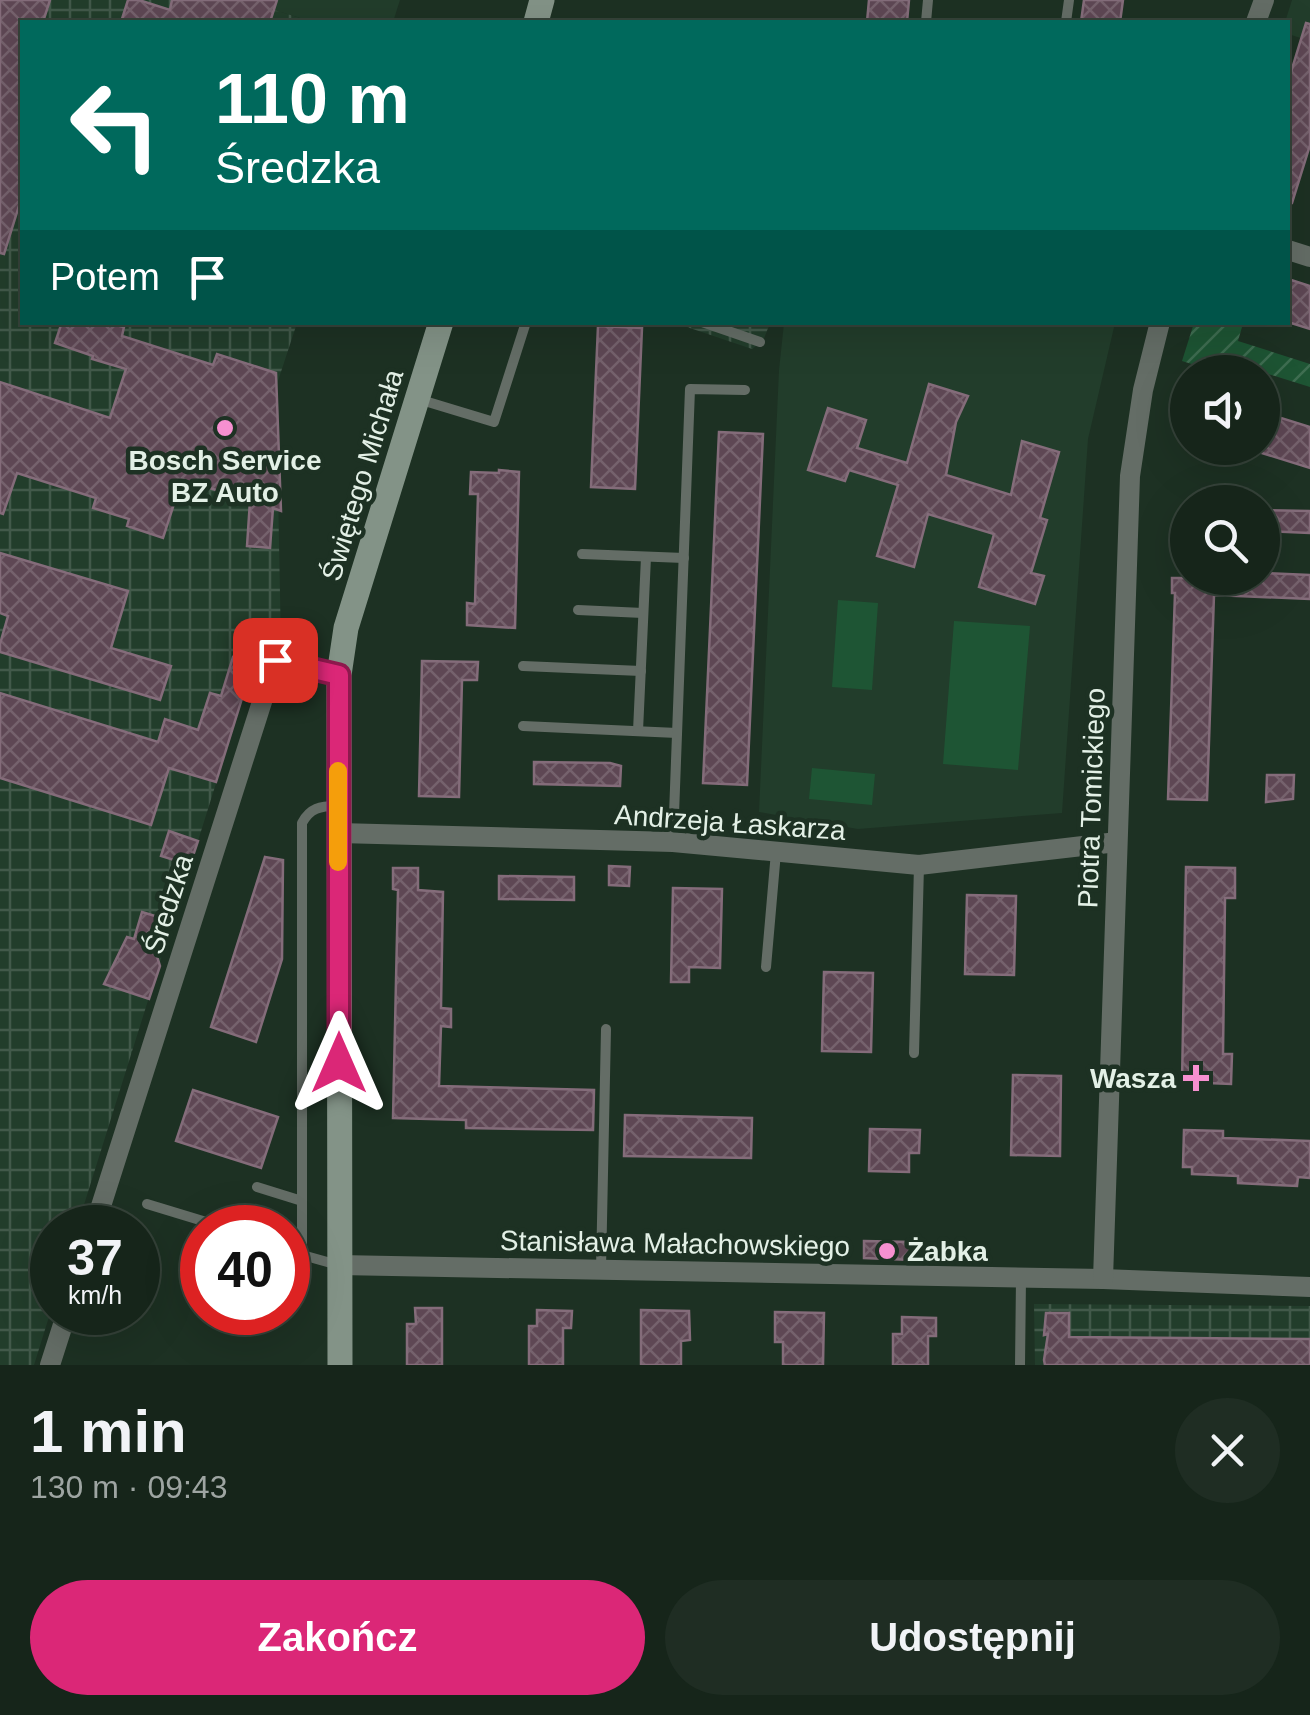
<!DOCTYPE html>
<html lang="pl">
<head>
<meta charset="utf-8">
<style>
  body { margin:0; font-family:Helvetica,sans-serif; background:#1f2d23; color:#f1f3f6; height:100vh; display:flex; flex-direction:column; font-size:38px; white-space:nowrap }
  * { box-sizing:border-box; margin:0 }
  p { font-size:32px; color:#9ea5a2 }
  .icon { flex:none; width:55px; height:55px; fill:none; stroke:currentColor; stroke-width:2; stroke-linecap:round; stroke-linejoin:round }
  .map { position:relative; height:1365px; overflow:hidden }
  .side { display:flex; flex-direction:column; background:#16251a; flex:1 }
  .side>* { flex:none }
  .top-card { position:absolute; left:20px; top:20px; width:1270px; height:305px; border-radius:0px; box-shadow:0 10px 40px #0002,0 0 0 2px #354239; background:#00695c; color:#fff; overflow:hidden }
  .buttons { position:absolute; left:1170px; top:355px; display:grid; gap:20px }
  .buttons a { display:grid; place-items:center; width:110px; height:110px; border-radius:50%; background:#16251a; box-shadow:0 10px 40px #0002,0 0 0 2px #354239; font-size:50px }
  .speed { position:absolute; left:30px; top:1205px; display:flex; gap:20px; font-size:50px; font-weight:700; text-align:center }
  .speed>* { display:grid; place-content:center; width:130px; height:130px; border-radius:50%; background:#16251a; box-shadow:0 10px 40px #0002,0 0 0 2px #354239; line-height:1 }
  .speed small { font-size:25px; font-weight:400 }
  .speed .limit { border:15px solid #d22; background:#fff; color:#111 }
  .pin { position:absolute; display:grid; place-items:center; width:85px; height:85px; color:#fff; margin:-42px; border-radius:20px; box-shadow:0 5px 15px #0006 }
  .me { position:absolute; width:110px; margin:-55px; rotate:0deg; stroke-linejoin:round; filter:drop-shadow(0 0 8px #0008) }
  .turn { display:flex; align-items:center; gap:35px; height:210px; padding:0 30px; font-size:45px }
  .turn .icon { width:130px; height:130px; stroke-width:2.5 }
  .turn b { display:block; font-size:70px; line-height:85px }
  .then { display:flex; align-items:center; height:95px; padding:0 30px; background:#0003; gap:20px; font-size:38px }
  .round { display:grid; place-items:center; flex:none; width:105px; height:105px; border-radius:52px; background:#1f2d23 }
  .summary { display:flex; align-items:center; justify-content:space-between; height:170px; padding:0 30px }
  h1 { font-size:60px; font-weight:700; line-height:75px }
  .action { display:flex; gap:20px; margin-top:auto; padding:20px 30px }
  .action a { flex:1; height:115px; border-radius:60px; background:#db2777; color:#fff; font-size:40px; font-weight:700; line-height:115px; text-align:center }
  .action a+a { background:#1f2d23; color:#f1f3f6 }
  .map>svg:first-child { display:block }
  .built { fill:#223d2b }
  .industrial { fill:url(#industrial-grid) }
  .green { fill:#1e5534 }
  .garden { fill:url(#garden-furrows) }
  .building { fill:url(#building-cross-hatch); stroke:#846c7a; stroke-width:2.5 }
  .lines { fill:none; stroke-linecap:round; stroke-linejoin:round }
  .lane { stroke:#646d66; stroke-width:10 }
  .street { stroke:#646d66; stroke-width:20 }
  .secondary { stroke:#839387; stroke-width:25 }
  .route-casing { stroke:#8e194d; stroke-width:25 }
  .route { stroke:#db2777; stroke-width:18 }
  .slow { stroke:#f59e0b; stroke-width:18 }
  .poi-dot { fill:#f690d0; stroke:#1d3123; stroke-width:4 }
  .labels { text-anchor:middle; stroke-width:9; stroke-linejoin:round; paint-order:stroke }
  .poi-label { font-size:28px; font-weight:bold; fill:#e3f0e6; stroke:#1d3123 }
  .street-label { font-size:28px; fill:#e3f0e6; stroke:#1d3123 }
</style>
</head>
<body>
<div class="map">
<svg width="1310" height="1365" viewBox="0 0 1310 1365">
  <defs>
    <pattern id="industrial-grid" width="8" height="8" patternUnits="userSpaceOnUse" patternTransform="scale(2.5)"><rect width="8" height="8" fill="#223d2b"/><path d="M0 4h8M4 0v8" fill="none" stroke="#42594a"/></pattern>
    <pattern id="garden-furrows" width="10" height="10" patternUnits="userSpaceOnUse" patternTransform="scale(2.5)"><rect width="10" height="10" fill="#1e5534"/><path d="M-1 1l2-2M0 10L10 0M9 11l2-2" fill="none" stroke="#3f6e51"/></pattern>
    <pattern id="building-cross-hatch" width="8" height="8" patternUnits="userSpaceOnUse" patternTransform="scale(2.5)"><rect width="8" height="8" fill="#5e4754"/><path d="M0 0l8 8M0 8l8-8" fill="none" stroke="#75626d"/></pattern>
  </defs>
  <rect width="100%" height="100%" fill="#1d3123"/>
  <!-- built -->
  <g class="built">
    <path d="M 242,0 L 400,0 L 393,22 L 313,22 Z"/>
    <path d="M 1292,0 L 1310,0 L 1310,41 L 1288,34 L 1288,22 L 1285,22 Z"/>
    <path d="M 784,323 L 1115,323 L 1088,439 L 1062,813 L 858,829 L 759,812 L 779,370 Z"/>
  </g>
  <!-- industrial -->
  <g class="industrial">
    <path d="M 0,0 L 242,0 L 313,22 L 22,22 L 22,322 L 297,323 L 276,387 L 281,646 L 264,699 L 244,694 L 77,1227 L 52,1228 L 52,1307 L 34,1365 L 0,1365 Z"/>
    <path d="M 675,323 L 770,323 L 763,341 L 752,349 Z"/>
    <path d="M 1034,1304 L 1310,1306 L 1310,1365 L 1035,1365 Z"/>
  </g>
  <!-- green -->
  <g class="green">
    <path d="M 838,600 L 878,603 L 872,690 L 832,687 Z"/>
    <path d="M 954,621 L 1030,626 L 1018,770 L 943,764 Z"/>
    <path d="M 812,768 L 875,774 L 872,805 L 809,799 Z"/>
  </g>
  <!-- garden -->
  <path class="garden" d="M 1194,323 L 1227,323 L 1242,327 L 1238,341 L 1310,364 L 1310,387 L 1230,362 L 1226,372 L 1217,372 L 1182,361 Z"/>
  <!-- building -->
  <g class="building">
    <path d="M 0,0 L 50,0 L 43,22 L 22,22 L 22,196 L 4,254 L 0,253 Z"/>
    <path d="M 128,0 L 139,0 L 170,10 L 172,0 L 277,0 L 270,22 L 121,22 Z"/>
    <path d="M 869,0 L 909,0 L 907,22 L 867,22 Z"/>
    <path d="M 1084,0 L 1123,0 L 1120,22 L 1081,22 Z"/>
    <path d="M 1306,23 L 1310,24 L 1310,145 L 1292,203 L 1288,203 L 1288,82 Z"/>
    <path d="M 1288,279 L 1310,286 L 1310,329 L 1288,322 Z"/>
    <path d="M 62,322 L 121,322 L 120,326 L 124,327 L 122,336 L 213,365 L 217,354 L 276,373 L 281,511 L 273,508 L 270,548 L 247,546 L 250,501 L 182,479 L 163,538 L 127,526 L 129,519 L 93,508 L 96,498 L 17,473 L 3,514 L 0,513 L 0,382 L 110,418 L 126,369 L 92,359 L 93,356 L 55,343 Z"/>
    <path d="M 598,326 L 642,328 L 635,489 L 591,487 Z"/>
    <path d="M 929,384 L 968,396 L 956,422 L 946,475 L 1011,495 L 1022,441 L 1059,452 L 1040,518 L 1047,520 L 1031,573 L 1044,576 L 1035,604 L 979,587 L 994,534 L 928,514 L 914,567 L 877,556 L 898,485 L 849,470 L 845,481 L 808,470 L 828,408 L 866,420 L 857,448 L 907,463 Z"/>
    <path d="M 1262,412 L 1310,427 L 1310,468 L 1262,453 Z"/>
    <path d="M 719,432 L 763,434 L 747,785 L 703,783 Z"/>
    <path d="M 499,470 L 519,472 L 515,628 L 467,625 L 467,603 L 475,604 L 478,494 L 470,494 L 471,472 L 499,473 Z"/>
    <path d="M 1262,510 L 1310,511 L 1310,533 L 1262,531 Z"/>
    <path d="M 0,553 L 128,591 L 111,648 L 171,666 L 160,700 L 0,652 L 0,644 L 8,616 L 0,613 Z"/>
    <path d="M 1262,573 L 1310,575 L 1310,599 L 1214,595 L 1207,800 L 1168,799 L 1175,593 L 1172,593 L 1172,578 L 1262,578 Z"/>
    <path d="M 233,657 L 253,663 L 216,782 L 169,768 L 151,825 L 0,778 L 0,693 L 158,742 L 165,719 L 198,730 L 210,693 L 221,696 Z"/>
    <path d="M 422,661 L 478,662 L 477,680 L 462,680 L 459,797 L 419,796 Z"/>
    <path d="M 534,762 L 610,763 L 621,766 L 620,786 L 534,784 Z"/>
    <path d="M 1267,775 L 1294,775 L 1293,799 L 1266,802 Z"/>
    <path d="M 169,831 L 198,841 L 190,865 L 161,856 Z"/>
    <path d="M 265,857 L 283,860 L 282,959 L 256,1042 L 211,1027 Z"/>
    <path d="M 609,866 L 630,867 L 629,886 L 609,885 Z"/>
    <path d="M 1186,867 L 1235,868 L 1235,898 L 1225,898 L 1223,1054 L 1232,1054 L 1231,1084 L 1182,1082 Z"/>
    <path d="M 393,868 L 418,868 L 418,890 L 443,892 L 441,1008 L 451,1009 L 451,1027 L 441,1026 L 439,1086 L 594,1090 L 593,1130 L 466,1128 L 466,1120 L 393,1118 L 398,890 L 393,889 Z"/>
    <path d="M 499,876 L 574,877 L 574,900 L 499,899 Z"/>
    <path d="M 673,888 L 722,889 L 720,968 L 689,967 L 689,982 L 671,982 Z"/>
    <path d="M 967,895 L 1016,896 L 1014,975 L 965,974 Z"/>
    <path d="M 142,912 L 165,919 L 155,950 L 160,966 L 149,999 L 104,984 L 127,937 L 134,939 Z"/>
    <path d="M 824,972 L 873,973 L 871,1052 L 822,1051 Z"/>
    <path d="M 1013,1075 L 1061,1076 L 1060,1156 L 1011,1155 Z"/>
    <path d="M 193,1090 L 278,1117 L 261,1168 L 176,1141 Z"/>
    <path d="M 625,1115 L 752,1118 L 751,1158 L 624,1156 Z"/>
    <path d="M 870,1129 L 920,1130 L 919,1153 L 909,1153 L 909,1172 L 869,1171 Z"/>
    <path d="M 1184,1130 L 1223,1131 L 1223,1138 L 1310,1141 L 1310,1178 L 1298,1177 L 1297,1186 L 1238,1183 L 1238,1176 L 1192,1174 L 1192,1167 L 1183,1167 Z"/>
    <path d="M 864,1241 L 911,1242 L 911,1260 L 864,1258 Z"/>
    <path d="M 415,1308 L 442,1308 L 442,1365 L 407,1365 L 407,1324 L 416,1324 Z"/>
    <path d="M 537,1310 L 572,1311 L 571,1328 L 563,1328 L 563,1365 L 529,1365 L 529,1326 L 537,1326 Z"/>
    <path d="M 641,1310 L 689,1311 L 690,1340 L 681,1341 L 681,1365 L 641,1365 Z"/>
    <path d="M 775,1312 L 824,1313 L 823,1365 L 783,1365 L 783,1342 L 775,1342 Z"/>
    <path d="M 1046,1313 L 1069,1313 L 1069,1337 L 1310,1339 L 1310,1365 L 1045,1365 L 1044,1360 L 1048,1334 L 1044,1335 Z"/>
    <path d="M 902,1317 L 936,1318 L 936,1336 L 928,1336 L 928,1365 L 893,1365 L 893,1334 L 902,1334 Z"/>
  </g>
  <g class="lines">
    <!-- lane -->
    <g class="lane">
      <path d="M 926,22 L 928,0"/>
      <path d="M 1066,22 L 1069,0"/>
      <path d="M 702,322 L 760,342"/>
      <path d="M 418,399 L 494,422 L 526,322"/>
      <path d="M 582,554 L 684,558"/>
      <path d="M 578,610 L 643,613"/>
      <path d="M 523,666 L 641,671"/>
      <path d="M 523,726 L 677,733"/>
      <path d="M 638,731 L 646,557"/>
      <path d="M 673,841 L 690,389 L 745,390"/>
      <path d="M 766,967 L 776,852"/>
      <path d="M 914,1053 L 919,866"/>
      <path d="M 257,1187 L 302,1201"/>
      <path d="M 147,1204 L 226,1228"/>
      <path d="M 288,1251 L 338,1265"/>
      <path d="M 302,1256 L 302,823 C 310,808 320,806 337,806"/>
      <path d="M 601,1269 L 606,1029"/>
      <path d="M 1020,1365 L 1021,1278"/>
    </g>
    <!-- street -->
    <g class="street">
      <path d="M 1256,22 L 1264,0"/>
      <path d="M 1288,250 L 1310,257"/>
      <path d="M 339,833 L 673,842 L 919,865 L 1117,842"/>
      <path d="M 94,1228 L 275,661 L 339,675"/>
      <path d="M 339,1265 L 1103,1279 L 1310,1287"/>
      <path d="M 1103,1279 L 1130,476 L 1143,390 L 1160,322"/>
      <path d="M 50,1365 L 67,1312"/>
    </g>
    <!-- secondary -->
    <g class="secondary">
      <path d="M 536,22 L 542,0"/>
      <path d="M 340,1365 L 339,675 L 346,628 L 441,322"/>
    </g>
  </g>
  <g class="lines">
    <defs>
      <path id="route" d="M 275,660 L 339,675 L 339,1063"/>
    </defs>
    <!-- route casing -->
    <use href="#route" class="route-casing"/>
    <!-- route -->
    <use href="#route" class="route"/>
    <!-- slow -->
    <path class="slow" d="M 338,771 L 338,862"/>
  </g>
  <!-- markers -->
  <g class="poi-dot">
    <circle cx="225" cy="428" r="10"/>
    <path d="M1191 1063h10v10h10v10h-10v10h-10v-10h-10v-10h10z"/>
    <circle cx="887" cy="1251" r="10"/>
  </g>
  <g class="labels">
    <!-- poi labels -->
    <g class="poi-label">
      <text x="225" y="470">Bosch Service<tspan x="225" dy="32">BZ Auto</tspan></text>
      <text x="1176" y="1088" text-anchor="end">Wasza</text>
      <text x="907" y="1261" text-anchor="start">Żabka</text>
    </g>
    <!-- street labels -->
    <g class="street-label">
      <text transform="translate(362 475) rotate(-73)" y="10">Świętego Michała</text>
      <text transform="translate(1091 798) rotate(-88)" y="10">Piotra Tomickiego</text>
      <text transform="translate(730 822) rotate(4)" y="10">Andrzeja Łaskarza</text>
      <text transform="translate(168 904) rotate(-72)" y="10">Średzka</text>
      <text transform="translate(675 1243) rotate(1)" y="10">Stanisława Małachowskiego</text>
    </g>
  </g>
</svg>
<div class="buttons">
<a><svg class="icon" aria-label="sound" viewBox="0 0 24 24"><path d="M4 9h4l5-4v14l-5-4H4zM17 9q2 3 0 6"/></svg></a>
<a><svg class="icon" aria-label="search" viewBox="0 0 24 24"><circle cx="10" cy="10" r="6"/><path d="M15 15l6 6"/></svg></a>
</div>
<div class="speed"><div>37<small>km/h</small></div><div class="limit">40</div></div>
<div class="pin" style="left:275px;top:660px;background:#d93025"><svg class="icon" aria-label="arrive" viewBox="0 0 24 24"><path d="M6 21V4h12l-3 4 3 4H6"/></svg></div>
<svg class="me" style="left:339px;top:1063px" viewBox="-20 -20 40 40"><path d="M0-17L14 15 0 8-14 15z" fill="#db2777" stroke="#fff" stroke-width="4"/></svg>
<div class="top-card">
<div class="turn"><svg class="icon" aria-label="left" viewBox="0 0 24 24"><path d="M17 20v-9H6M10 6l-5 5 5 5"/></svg><div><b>110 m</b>Średzka</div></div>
<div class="then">Potem<svg class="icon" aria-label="arrive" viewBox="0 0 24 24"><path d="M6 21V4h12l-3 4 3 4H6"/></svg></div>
</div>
</div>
<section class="side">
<div class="summary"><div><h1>1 min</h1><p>130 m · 09:43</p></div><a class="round"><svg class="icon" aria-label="close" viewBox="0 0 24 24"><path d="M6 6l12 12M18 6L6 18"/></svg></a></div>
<div class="action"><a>Zakończ</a><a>Udostępnij</a></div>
</section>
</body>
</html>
